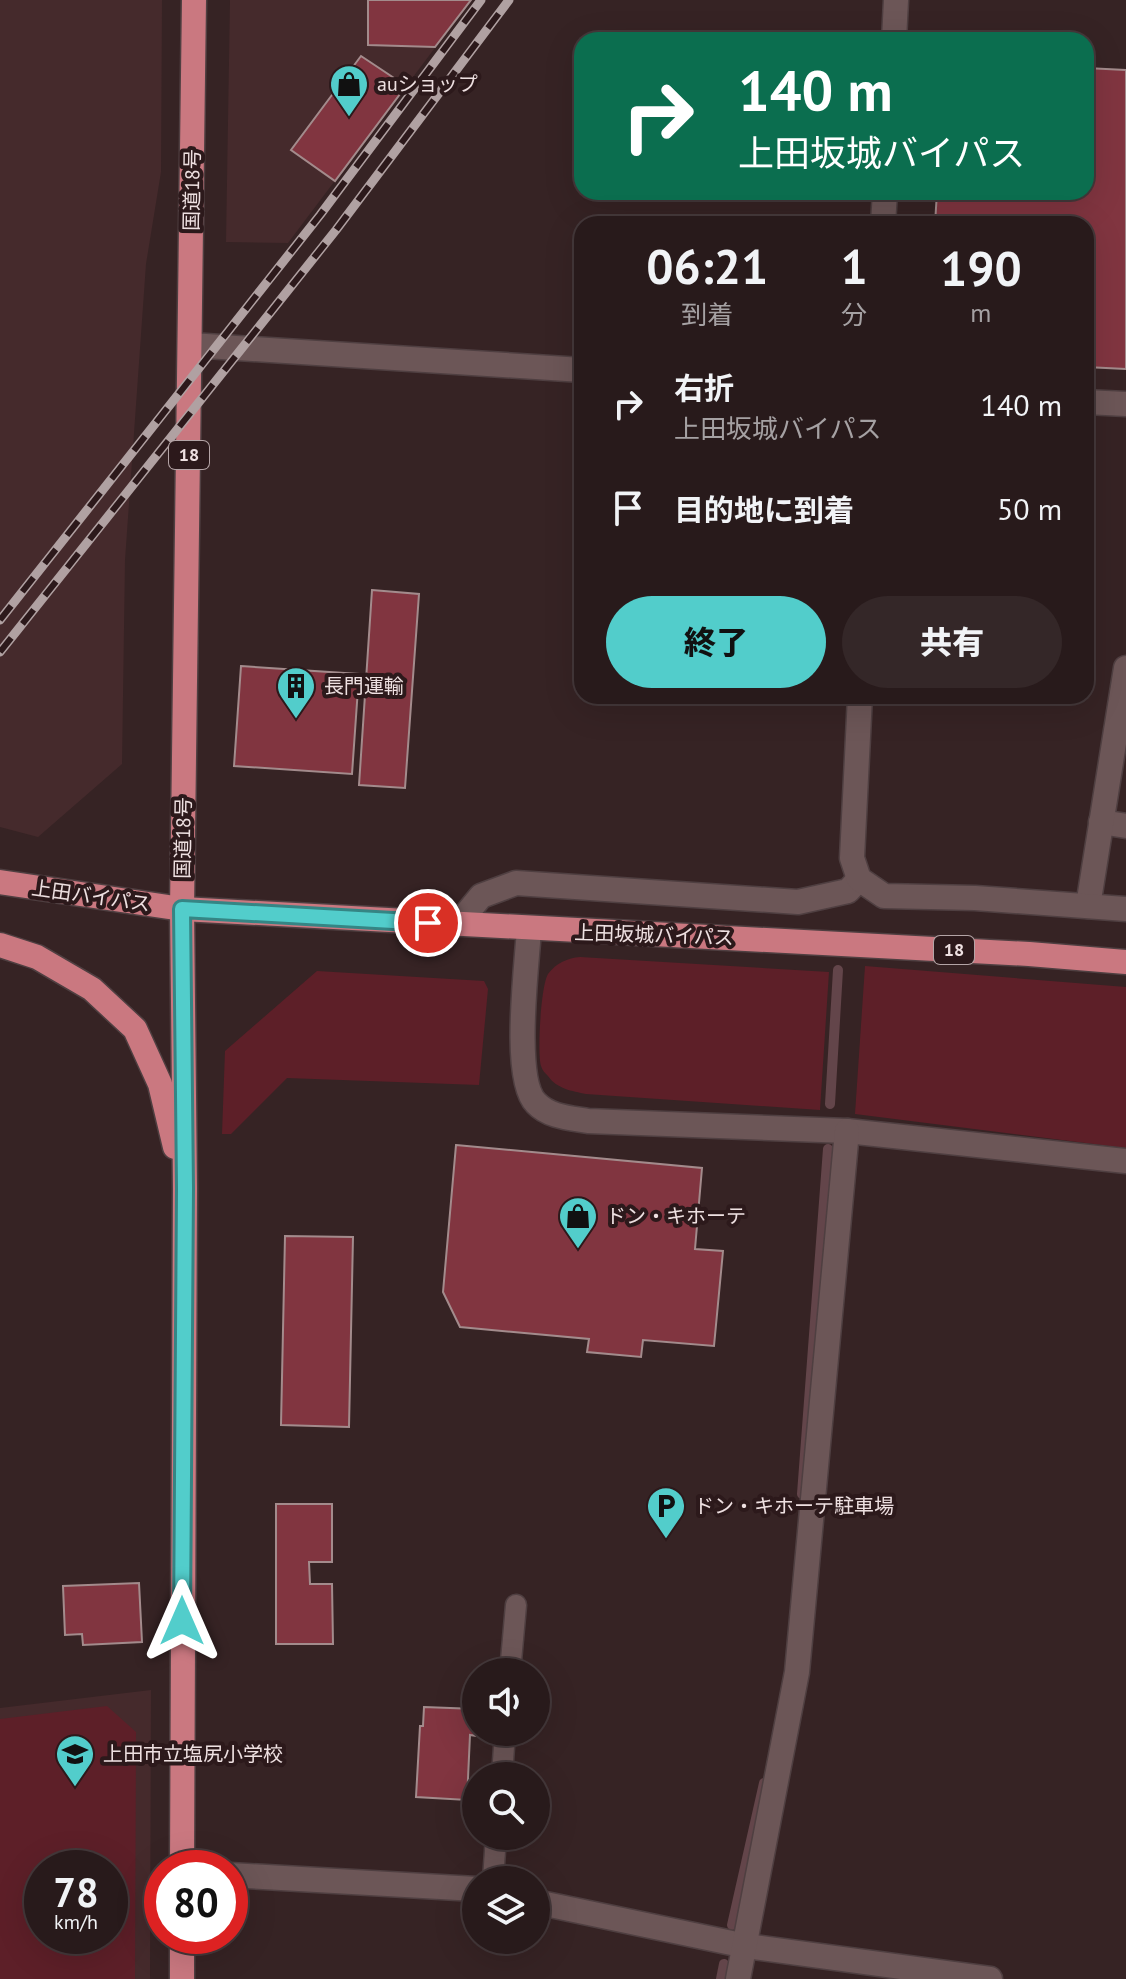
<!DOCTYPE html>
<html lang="ja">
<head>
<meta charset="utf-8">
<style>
  body { margin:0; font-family:"PT Sans","Noto Sans JP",sans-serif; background:#342728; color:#f1f3f6; height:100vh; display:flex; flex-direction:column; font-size:30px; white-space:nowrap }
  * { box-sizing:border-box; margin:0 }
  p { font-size:26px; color:#a5a1a3 }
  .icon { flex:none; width:44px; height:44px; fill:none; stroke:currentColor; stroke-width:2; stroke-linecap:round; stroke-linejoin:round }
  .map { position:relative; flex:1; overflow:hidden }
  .panel { position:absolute; left:574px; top:216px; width:520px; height:488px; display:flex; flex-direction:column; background:#281a1b; border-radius:24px; box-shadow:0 8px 32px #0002,0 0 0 2px #44383a }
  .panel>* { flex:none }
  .banner { position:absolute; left:574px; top:32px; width:520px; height:168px; border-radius:24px; box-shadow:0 8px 32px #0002,0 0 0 2px #44383a; background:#0b6e4f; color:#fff; overflow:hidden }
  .fabs { position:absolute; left:462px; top:1658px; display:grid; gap:16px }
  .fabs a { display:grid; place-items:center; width:88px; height:88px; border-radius:50%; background:#281a1b; box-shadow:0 8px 32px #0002,0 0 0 2px #44383a; font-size:40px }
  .speed { position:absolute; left:24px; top:1850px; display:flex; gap:16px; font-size:40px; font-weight:700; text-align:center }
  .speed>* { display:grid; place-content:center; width:104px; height:104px; border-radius:50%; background:#281a1b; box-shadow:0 8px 32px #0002,0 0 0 2px #44383a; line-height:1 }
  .speed small { font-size:20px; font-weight:400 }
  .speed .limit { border:12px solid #d22; background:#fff; color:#111 }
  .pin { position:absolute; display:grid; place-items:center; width:68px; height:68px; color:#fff; margin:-34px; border:4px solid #fff; border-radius:50%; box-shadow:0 2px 8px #0007 }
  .me { position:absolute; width:88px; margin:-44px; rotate:0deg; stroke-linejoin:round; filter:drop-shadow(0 0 6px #0008) }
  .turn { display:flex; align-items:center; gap:28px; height:168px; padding:0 32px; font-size:36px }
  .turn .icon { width:104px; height:104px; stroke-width:2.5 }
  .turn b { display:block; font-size:56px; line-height:68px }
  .eta { display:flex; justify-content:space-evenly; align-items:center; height:136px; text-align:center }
  .eta b { font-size:48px; font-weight:800; line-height:56px }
  .primary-button { display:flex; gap:16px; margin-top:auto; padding:16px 32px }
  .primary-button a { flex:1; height:92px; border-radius:48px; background:#52cdcb; color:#111; font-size:32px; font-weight:800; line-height:92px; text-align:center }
  .primary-button a+a { background:#342728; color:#f1f3f6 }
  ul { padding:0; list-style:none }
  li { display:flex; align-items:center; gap:24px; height:104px; padding:0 32px }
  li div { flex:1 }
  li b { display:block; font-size:30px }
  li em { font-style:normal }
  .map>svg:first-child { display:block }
  .built { fill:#452a2c; fill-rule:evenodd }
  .green { fill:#5d1f28; fill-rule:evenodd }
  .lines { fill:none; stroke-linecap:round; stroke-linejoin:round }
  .stream { stroke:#63454a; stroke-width:10 }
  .building { fill:#813540; stroke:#a38b8c; stroke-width:2 }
  .service-casing { stroke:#4f3f41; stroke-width:23 }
  .minor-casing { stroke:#4f3f41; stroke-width:27 }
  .tertiary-casing { stroke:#4f3f41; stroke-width:27 }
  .trunk-casing { stroke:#4f3f41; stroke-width:27 }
  .service { stroke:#6c5657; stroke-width:20 }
  .minor { stroke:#6c5657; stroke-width:24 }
  .tertiary { stroke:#6c5657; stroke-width:24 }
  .trunk { stroke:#ca7880; stroke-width:24 }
  .rail-casing { stroke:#b0a1a2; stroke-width:9 }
  .rail { stroke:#2c191b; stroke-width:6; stroke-dasharray:18; stroke-linecap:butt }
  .route-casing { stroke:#358584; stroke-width:20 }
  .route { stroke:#52cdcb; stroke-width:14 }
  .labels { text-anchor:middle; stroke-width:8; stroke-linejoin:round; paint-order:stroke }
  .shield { fill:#2c191b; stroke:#b4a4a6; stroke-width:2 }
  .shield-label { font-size:18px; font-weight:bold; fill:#eee0e1 }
  .poi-label { font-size:20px; fill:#eee0e1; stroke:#2c191b; text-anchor:start }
  .street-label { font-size:20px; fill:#eee0e1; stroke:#2c191b }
</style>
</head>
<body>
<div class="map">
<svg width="1126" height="1979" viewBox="0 0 1126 1979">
  <rect width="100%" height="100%" fill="#362324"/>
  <!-- built -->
  <g class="built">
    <path d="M 0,0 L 162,0 L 161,172 L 146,264 L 125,560 L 122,764 L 38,837 L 0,827 Z"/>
    <path d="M 230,0 L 471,0 L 288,243 L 226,242 Z"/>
    <path d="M 151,1690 L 150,1979 L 0,1979 L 0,1708 ZM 42,1868 L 110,1868 L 110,1936 L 42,1936 Z"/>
  </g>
  <!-- green -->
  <g class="green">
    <path d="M 580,957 L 829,972 L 820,1110 L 586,1094 C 572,1091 557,1089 548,1076 C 545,1073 542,1070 541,1066 C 537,1053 541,985 548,974 C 556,963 568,958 580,957 Z"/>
    <path d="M 865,966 L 1126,987 L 1126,1148 L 855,1114 Z"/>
    <path d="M 317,971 L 484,981 L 488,989 L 479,1085 L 287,1078 L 231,1134 L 222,1134 L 225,1051 Z"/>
    <path d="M 107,1706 L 136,1732 L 135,1979 L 0,1979 L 0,1719 ZM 42,1868 L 110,1868 L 110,1936 L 42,1936 Z"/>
  </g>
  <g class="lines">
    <!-- stream -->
    <g class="stream">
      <path d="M 830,1104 L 838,970"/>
      <path d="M 802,1494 L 828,1149"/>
      <path d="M 732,1925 L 764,1783"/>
      <path d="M 721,1979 L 724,1964"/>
    </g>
  </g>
  <!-- building -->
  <g class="building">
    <path d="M 368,0 L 471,0 L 435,47 L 368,45 Z"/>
    <path d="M 361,56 L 406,86 L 335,181 L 291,150 Z"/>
    <path d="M 1086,68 L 1126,70 L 1126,369 L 1086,367 L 1086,224 L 935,224 L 937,192 L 1086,192 Z"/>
    <path d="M 372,590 L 419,594 L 405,788 L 359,785 Z"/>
    <path d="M 241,666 L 359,674 L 352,774 L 234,766 Z"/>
    <path d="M 456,1145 L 702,1168 L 695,1249 L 723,1251 L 714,1346 L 643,1340 L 641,1357 L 587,1352 L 589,1339 L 460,1327 L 443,1292 Z"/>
    <path d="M 285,1236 L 353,1237 L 349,1427 L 281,1425 Z"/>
    <path d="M 276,1504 L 332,1504 L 332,1562 L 309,1562 L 310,1584 L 332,1584 L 333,1644 L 276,1644 Z"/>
    <path d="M 139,1583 L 142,1642 L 83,1645 L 82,1634 L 65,1635 L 63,1586 Z"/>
    <path d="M 424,1707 L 476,1709 L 477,1736 L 470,1735 L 467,1800 L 416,1797 L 420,1726 L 423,1726 Z"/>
  </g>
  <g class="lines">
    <defs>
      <g id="service">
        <path d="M 510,1672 L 516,1605"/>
        <path d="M 502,1776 L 505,1732"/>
        <path d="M 493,1880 L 496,1836"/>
      </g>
      <g id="minor">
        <path d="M 191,345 L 582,370"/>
        <path d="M 1086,402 L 1126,404"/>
        <path d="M 1101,822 L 1126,826"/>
        <path d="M 1088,906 L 1126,668"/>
        <path d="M 458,924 L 481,896 L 516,883 L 798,902 L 848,891 L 859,879"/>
        <path d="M 529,929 C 527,964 512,1079 536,1103 C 549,1117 571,1118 588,1121 L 847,1131 L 1126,1161"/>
        <path d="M 230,1875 L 476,1889"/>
        <path d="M 536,1902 L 746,1946 L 990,1979"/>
        <path d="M 738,1979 L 797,1672 L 847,1131"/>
      </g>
      <g id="tertiary">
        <path d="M 894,40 L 896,0"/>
        <path d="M 883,224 L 885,192"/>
        <path d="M 860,696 L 852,858 L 859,879 L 884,896 L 975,898 L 1126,909"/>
      </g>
      <g id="trunk">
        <path d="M 0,882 L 182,909 L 1029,954 L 1126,962"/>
        <path d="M 0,945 L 37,957 L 92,989 L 135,1029 L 160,1084 L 175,1147"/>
        <path d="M 182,1868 L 185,1188 L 182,909 L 194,0"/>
        <path d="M 182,1979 L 182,1936"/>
      </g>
    </defs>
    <!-- service casing -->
    <use href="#service" class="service-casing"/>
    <!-- minor casing -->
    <use href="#minor" class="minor-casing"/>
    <!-- tertiary casing -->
    <use href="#tertiary" class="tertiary-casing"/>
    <!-- trunk casing -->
    <use href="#trunk" class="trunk-casing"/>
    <!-- service -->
    <use href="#service" class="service"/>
    <!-- minor -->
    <use href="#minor" class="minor"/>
    <!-- tertiary -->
    <use href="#tertiary" class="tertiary"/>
    <!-- trunk -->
    <use href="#trunk" class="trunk"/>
    <defs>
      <g id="rail">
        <path d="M 0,620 L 320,215 L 481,0"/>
        <path d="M 0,652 L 336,230 L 509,0"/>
      </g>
    </defs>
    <!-- rail casing -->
    <use href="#rail" class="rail-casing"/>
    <!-- rail -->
    <use href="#rail" class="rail"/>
  </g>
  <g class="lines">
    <defs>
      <path id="route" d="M 182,1621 L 185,1188 L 182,909 L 428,923"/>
    </defs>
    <!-- route casing -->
    <use href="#route" class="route-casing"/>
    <!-- route -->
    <use href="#route" class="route"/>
  </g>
  <!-- icons -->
  <defs>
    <symbol id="shop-pin" viewBox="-11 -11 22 30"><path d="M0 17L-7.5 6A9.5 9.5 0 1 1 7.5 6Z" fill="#52cdcb" stroke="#2c191b"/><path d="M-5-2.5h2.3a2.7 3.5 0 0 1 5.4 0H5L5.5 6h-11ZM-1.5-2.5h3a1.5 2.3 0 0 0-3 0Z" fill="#111"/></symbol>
    <symbol id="building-pin" viewBox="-11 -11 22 30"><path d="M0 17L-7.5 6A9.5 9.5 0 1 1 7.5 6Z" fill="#52cdcb" stroke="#2c191b"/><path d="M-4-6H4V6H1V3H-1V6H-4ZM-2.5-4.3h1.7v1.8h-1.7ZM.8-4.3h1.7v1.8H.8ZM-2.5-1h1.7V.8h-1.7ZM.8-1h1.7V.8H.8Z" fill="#111"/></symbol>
    <symbol id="parking-pin" viewBox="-11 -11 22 30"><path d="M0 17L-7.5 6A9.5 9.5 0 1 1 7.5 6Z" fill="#52cdcb" stroke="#2c191b"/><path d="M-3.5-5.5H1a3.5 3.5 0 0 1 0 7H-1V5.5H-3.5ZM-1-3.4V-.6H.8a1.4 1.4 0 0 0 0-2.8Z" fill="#111"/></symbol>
    <symbol id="school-pin" viewBox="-11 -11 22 30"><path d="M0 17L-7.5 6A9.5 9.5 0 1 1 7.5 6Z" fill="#52cdcb" stroke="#2c191b"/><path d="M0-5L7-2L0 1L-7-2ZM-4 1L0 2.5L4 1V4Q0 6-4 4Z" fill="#111"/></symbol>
  </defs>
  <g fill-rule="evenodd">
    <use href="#shop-pin" x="327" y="62" width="44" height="60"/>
    <use href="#building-pin" x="274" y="664" width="44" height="60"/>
    <use href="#shop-pin" x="556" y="1194" width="44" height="60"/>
    <use href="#parking-pin" x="644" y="1484" width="44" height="60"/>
    <use href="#school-pin" x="53" y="1732" width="44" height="60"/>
  </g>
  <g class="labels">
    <!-- shield labels -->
    <g class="shield">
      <rect x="169" y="441" width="40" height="28" rx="6"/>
      <rect x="934" y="936" width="40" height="28" rx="6"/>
    </g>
    <g class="shield-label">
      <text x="189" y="461">18</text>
      <text x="954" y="956">18</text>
    </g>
    <!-- poi labels -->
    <g class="poi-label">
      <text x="377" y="91">auショップ</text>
      <text x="324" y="693">長門運輸</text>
      <text x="606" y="1223">ドン・キホーテ</text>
      <text x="694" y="1513">ドン・キホーテ駐車場</text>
      <text x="103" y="1761">上田市立塩尻小学校</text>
    </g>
    <!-- street labels -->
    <g class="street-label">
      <text transform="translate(192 190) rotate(-89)" y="7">国道18号</text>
      <text transform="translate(183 838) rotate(-89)" y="7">国道18号</text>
      <text transform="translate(91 896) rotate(8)" y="7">上田バイパス</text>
      <text transform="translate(654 935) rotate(2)" y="7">上田坂城バイパス</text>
    </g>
  </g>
</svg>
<div class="fabs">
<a><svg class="icon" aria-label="sound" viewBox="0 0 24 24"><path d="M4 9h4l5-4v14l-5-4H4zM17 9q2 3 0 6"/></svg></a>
<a><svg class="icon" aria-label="search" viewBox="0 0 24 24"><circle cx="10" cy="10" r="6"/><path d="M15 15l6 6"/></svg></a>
<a><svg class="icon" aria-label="layers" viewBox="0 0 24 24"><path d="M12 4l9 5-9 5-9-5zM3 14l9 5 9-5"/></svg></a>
</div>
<div class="speed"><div>78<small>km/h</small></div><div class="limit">80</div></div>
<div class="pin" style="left:428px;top:923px;background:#d93025"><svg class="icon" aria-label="arrive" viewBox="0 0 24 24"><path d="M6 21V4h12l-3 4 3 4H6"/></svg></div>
<svg class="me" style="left:182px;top:1621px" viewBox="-20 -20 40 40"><path d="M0-17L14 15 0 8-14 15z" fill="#52cdcb" stroke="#fff" stroke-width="4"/></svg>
<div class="banner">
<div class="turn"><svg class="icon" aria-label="right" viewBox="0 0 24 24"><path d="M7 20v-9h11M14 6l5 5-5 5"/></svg><div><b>140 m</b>上田坂城バイパス</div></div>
</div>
<section class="panel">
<div class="eta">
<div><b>06:21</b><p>到着</p></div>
<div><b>1</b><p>分</p></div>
<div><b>190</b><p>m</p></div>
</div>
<ul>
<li><svg class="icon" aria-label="right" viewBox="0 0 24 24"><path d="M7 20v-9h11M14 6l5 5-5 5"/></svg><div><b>右折</b><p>上田坂城バイパス</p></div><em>140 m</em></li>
<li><svg class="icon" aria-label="arrive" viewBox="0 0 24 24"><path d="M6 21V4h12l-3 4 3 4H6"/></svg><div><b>目的地に到着</b></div><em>50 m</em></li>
</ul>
<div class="primary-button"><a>終了</a><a>共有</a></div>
</section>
</div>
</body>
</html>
